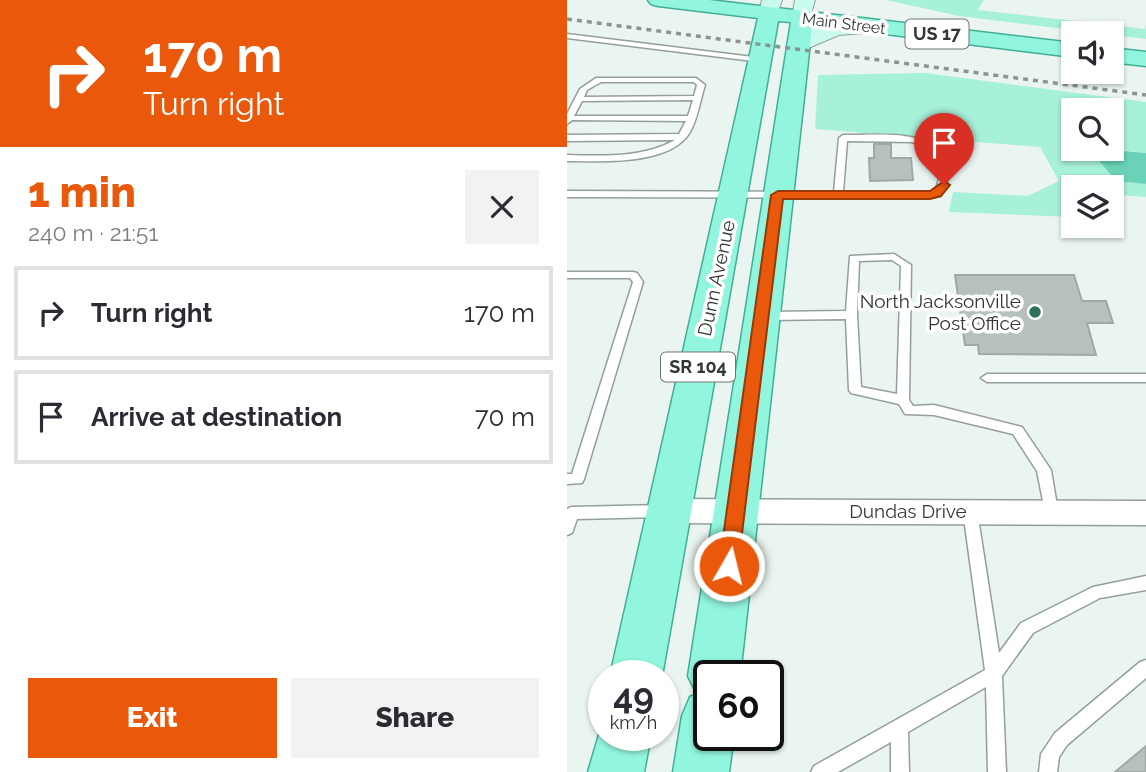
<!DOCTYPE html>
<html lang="en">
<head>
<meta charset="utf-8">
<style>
  body { margin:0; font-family:Raleway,sans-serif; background:#f2f2f3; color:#2b2b33; height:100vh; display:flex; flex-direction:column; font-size:26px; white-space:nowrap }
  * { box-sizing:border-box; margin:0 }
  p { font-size:23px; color:#7c7c81 }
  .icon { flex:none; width:38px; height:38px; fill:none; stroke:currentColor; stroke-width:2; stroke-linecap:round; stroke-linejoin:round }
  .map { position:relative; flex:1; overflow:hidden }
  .side { display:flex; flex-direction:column; background:#fff; width:567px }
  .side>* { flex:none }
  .guide { background:#ea580c; color:#fff; overflow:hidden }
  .fabs { position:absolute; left:494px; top:21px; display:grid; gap:14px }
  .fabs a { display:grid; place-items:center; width:63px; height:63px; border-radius:0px; background:#fff; box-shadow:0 2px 5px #0004; font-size:35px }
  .speed { position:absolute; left:21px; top:660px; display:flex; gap:14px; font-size:35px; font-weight:700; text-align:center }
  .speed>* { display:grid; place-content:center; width:91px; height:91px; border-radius:50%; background:#fff; box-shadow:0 2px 5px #0004; line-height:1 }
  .speed small { font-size:18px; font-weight:400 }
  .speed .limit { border:4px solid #111; border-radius:10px; background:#fff; color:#111 }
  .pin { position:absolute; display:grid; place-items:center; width:60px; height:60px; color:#fff; margin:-72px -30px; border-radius:50% 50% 50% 0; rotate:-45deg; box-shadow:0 0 7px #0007 }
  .pin .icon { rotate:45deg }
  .me { position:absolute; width:77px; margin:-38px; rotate:8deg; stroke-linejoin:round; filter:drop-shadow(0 0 5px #0008) }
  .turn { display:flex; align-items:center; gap:24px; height:147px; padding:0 28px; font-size:32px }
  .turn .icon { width:91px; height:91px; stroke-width:2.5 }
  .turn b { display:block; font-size:49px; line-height:60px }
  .round { display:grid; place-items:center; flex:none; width:74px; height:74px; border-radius:0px; background:#f2f2f3 }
  .head { display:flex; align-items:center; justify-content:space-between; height:119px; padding:0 28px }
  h1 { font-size:42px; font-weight:800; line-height:52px; color:#ea580c }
  .action { display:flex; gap:14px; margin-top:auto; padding:14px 28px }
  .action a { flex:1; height:80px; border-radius:0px; background:#ea580c; color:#fff; font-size:28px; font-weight:800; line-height:80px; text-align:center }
  .action a+a { background:#f2f2f3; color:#2b2b33 }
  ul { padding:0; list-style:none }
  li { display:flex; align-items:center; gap:21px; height:94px; margin:0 14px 10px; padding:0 14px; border:4px solid #e1e1e2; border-radius:0px }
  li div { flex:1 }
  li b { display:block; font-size:26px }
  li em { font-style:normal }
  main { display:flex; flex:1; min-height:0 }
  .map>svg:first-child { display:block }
  .green { fill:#a7f0da }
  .water { fill:#6ad3b7 }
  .building { fill:#b6c1bd; stroke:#9ea8a5; stroke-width:2 }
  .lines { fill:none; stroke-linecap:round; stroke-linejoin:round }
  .lane-casing { stroke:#949e9b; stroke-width:3 }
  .street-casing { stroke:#949e9b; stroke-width:3 }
  .secondary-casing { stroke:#949e9b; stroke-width:2 }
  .primary-casing { stroke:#42ae95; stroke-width:3 }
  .lane { fill:#fff; fill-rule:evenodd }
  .street { fill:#fff; fill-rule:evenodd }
  .secondary { fill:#c9faee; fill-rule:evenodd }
  .primary { fill:#92f5de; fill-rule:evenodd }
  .rail { stroke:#8c9491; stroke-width:3.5; stroke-dasharray:5 5; stroke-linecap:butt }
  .route { fill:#ea580c; stroke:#983908; stroke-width:2 }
  .poi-dot { fill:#30705f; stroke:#fff; stroke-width:2.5 }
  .labels { text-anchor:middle; stroke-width:7; stroke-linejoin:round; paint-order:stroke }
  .far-street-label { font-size:16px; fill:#323635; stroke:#fff }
  .shield { fill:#fff; stroke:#707272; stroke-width:2 }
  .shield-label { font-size:18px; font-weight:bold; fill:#323635 }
  .street-label { font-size:19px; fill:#323635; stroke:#fff }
  .poi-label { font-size:19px; fill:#323635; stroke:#fff; text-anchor:end }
</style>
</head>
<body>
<main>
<section class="side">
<div class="guide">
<div class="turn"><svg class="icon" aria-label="right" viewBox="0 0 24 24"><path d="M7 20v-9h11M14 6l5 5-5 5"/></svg><div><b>170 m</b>Turn right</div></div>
</div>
<div class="head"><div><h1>1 min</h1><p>240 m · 21:51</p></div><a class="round"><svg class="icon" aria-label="close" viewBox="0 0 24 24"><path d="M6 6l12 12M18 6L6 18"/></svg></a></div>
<ul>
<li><svg class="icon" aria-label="right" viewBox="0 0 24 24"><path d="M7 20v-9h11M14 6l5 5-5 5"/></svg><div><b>Turn right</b></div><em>170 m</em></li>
<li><svg class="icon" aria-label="arrive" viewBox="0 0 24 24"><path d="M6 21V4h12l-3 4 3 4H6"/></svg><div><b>Arrive at destination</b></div><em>70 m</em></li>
</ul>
<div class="action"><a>Exit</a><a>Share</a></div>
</section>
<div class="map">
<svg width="579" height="772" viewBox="0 0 579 772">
  <rect width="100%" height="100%" fill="#eaf5f1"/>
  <!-- green -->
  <g class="green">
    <path d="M 319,0 L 417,0 L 411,10 L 578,29 L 579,22 L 579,39 L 392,16 Z"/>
    <path d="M 358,73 L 579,102 L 579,153 L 544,149 L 544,110 L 506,110 L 506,149 L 536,149 L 528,156 L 549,181 L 579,184 L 579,197 L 544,194 L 544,187 L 506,187 L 506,217 L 382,212 L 386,192 L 461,196 L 492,181 L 473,147 L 248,129 L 251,75 Z"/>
  </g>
  <!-- water -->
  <path class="water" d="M 536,149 L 579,153 L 579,184 L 549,181 L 528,156 Z"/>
  <!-- building -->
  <g class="building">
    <path d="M 307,144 L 324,144 L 324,158 L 344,158 L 346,180 L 303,181 L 302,158 L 307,158 Z"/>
    <path d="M 388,275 L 507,275 L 515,301 L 539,301 L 546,323 L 520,323 L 529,355 L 412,354 L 411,345 L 398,345 Z"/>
    <path d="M 579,746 L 579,772 L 548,772 Z"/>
  </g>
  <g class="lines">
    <defs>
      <g id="lane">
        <path d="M 0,34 L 194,58 L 198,60 L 194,62 L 0,38 Z"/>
        <path d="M 29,78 L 129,78 L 138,85 C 133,100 131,118 123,132 C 103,166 34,161 0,161 L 0,155 C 36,156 76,158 108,140 L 0,141 L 0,135 L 112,134 L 119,121 L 5,120 L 0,124 L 0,114 L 13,89 ZM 34,82 L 127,82 L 130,85 L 127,96 L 17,97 L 20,90 ZM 126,100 L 121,116 L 7,116 L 15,101 Z"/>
        <path d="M 276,135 C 307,136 362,127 379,160 C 385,173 380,184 373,196 L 363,198 L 0,197 L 0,191 L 267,192 L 272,138 ZM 280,141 L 345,142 C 368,149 380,169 367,192 L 276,192 Z"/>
        <path d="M 327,254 L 344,265 L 342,400 L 346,406 L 367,405 L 455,427 L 484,470 L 491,512 L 489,516 L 484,518 L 479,516 L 470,471 L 446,434 L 367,415 L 338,414 L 332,404 L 284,393 L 282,390 L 279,319 L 199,320 L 193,316 L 199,312 L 279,311 L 283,256 ZM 325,260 L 334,266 L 330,394 L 294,387 L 290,315 L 292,261 Z"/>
        <path d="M 0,272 L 66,272 L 70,273 L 76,282 L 17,479 L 15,483 L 0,484 L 0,474 L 5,474 L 66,282 L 63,278 L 0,278 Z"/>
        <path d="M 420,374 L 579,374 L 579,382 L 420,382 L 414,378 Z"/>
        <path d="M 95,505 L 100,507 L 102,511 L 100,515 L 95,517 L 10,519 L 5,533 L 0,535 L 0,509 L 4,507 Z"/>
        <path d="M 403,505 L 408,507 L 410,511 L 432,653 L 454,623 L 526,587 L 579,576 L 579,590 L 533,598 L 466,633 L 435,676 L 439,772 L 421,772 L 419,687 L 341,732 L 342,772 L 324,772 L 324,742 L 271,772 L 244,772 L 247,766 L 418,670 L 396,511 L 398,507 Z"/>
        <path d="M 579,660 L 579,678 L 500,745 L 492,757 L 490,772 L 472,772 L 474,754 L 488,733 L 573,662 Z"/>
      </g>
      <path id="street" d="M 102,499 L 579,501 L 579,525 L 102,523 L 91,520 L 87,511 L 91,502 Z"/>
      <g id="secondary">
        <path d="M 195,0 L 215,0 L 209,18 L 195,18 L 192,14 Z"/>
        <path d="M 228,0 L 248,0 L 242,21 L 228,21 L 225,17 Z"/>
        <path d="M 316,21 L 323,23 L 326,27 L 323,31 L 272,35 L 239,49 L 223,49 L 220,44 C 236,21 291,21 316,21 Z"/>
      </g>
      <g id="primary">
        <path d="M 81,0 L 142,0 L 506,43 L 506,57 L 245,25 L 173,676 L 142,676 L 142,735 L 167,735 L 162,772 L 106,772 L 115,716 L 123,697 L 130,694 L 121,676 L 224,22 L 211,21 L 95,676 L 43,676 L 191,18 L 91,6 L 84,4 Z"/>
        <path d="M 544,48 L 579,52 L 579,66 L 544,62 Z"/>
        <path d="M 37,718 L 37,735 L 84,735 L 77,772 L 21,772 Z"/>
      </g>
    </defs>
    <!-- lane casing -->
    <use href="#lane" class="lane-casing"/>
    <!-- street casing -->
    <use href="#street" class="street-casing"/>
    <!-- secondary casing -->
    <use href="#secondary" class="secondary-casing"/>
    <!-- primary casing -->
    <use href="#primary" class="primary-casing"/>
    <!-- lane -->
    <use href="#lane" class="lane"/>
    <!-- street -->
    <use href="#street" class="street"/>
    <!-- secondary -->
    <use href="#secondary" class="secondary"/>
    <!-- primary -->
    <use href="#primary" class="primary"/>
    <!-- rail -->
    <path class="rail" d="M 0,19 L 579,95"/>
  </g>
  <!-- route -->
  <path class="route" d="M 377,181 L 383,185 L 374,196 L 363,199 L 216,199 L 171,566 L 168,572 L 162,574 L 155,572 L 152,566 L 204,195 L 211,191 L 363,191 Z"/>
  <!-- markers -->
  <circle class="poi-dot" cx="468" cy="312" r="7"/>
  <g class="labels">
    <!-- far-street labels -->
    <g class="far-street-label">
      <text transform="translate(277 23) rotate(7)" y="6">Main Street</text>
    </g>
    <!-- shield labels -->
    <g class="shield">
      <rect x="338.5" y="19.5" width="63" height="29" rx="5"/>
      <rect x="94" y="352.5" width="74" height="29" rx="5"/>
    </g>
    <g class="shield-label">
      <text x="370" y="40">US 17</text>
      <text x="131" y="373">SR 104</text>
    </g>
    <!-- street labels -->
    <g class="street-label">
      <text transform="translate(149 278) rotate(-78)" y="7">Dunn Avenue</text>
      <text x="341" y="518">Dundas Drive</text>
    </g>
    <!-- poi labels -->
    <g class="poi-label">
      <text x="454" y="308">North Jacksonville<tspan x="454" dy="22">Post Office</tspan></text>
    </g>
  </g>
</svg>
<div class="fabs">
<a><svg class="icon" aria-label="sound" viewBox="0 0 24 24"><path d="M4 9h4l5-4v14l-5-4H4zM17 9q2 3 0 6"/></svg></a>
<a><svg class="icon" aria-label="search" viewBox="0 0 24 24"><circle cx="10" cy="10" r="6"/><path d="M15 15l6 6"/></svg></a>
<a><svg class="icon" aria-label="layers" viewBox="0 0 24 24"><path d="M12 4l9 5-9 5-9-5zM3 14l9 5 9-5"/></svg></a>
</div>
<div class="speed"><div>49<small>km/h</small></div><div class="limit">60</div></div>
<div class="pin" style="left:377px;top:185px;background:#d93025"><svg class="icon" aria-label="arrive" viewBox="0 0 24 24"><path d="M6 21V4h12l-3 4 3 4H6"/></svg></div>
<svg class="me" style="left:162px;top:566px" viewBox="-20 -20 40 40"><circle r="17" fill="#ea580c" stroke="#fff" stroke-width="3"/><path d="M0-11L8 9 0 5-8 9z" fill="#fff"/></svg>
</div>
</main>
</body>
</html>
